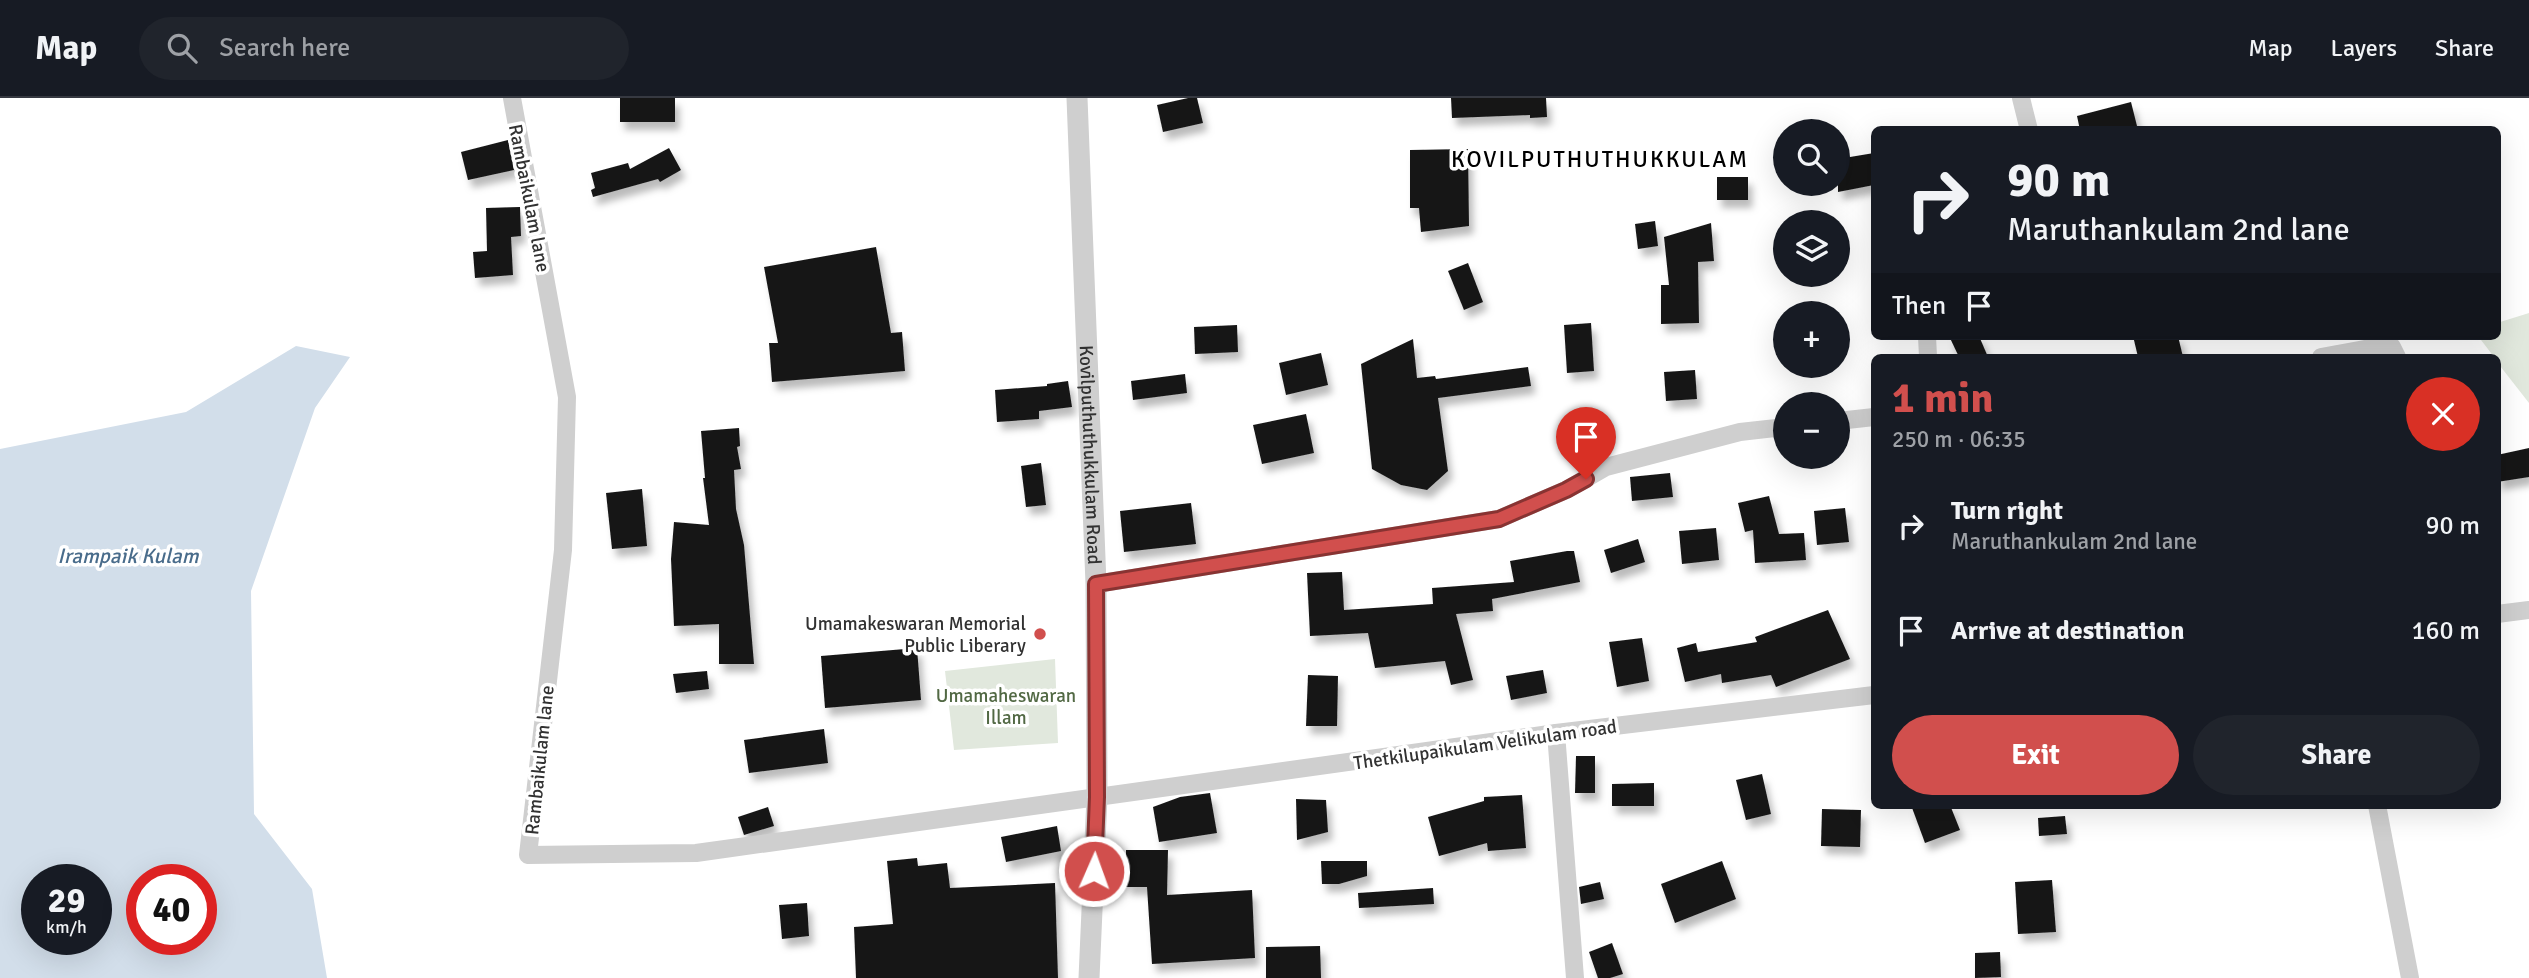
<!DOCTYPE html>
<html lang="en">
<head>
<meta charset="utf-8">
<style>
  body { margin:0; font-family:Signika,sans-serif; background:#20242c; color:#f1f3f6; height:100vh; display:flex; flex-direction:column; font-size:26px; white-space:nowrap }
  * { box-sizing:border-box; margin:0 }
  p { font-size:23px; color:#9ea1a6 }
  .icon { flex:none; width:38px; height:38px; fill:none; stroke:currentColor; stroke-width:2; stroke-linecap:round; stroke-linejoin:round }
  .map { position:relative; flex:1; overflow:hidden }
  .side { position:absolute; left:1871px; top:256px; width:630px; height:455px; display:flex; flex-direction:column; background:#171b24; border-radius:10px; box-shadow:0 7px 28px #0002 }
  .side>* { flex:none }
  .hud { position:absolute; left:1871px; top:28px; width:630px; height:214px; border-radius:10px; box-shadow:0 7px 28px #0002; background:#171b24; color:#f1f3f6; overflow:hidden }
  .fabs { position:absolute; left:1773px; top:21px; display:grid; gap:14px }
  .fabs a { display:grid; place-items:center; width:77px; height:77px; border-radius:50%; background:#171b24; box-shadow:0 7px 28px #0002; font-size:35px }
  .speed { position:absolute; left:21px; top:766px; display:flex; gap:14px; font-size:35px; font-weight:700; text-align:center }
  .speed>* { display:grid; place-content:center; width:91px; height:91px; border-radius:50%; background:#171b24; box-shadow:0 7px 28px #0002; line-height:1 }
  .speed small { font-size:18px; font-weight:400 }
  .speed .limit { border:10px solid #d22; background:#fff; color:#111 }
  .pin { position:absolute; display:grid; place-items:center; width:60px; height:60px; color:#fff; margin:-72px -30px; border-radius:50% 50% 50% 0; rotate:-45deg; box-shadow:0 0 7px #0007 }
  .pin .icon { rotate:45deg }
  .me { position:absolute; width:77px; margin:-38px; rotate:2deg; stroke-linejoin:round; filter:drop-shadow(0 0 5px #0008) }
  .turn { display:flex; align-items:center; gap:24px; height:147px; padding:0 21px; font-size:32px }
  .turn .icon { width:91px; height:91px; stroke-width:2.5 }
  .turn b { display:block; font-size:49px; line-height:60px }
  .then { display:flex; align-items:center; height:66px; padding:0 21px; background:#0003; gap:14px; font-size:26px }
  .round { display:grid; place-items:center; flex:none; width:74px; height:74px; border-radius:37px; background:#20242c }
  .headline { display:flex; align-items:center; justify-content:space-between; height:119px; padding:0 21px }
  h1 { font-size:42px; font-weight:700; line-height:52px; color:#d14f4d }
  .cta { display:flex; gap:14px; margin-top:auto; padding:14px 21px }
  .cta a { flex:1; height:80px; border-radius:42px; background:#d14f4d; color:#fff; font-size:28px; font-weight:700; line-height:80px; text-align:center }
  .cta a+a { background:#20242c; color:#f1f3f6 }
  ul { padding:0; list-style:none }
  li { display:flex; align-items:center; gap:21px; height:105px; padding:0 21px }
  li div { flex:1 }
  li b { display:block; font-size:26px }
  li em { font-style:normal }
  header { display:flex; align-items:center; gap:42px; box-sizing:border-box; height:98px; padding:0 35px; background:#171b24; border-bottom:2px solid #363941 }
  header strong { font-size:33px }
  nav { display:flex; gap:38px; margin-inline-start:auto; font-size:24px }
  .search { width:490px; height:63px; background:#20242c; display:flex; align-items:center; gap:18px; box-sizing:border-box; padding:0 24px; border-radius:38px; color:#9ea1a6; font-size:26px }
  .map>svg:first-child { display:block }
  .green { fill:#e1e8dd }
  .water { fill:#d2deea; fill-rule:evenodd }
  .building { fill:#191919; filter:url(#shadow) }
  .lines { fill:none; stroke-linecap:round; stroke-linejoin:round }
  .minor { stroke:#cfcfcf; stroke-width:18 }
  .tertiary { stroke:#cfcfcf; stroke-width:21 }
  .route-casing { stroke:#883332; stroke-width:18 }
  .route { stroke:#d14f4d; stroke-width:12 }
  .poi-dot { fill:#d14f4d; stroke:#fff; stroke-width:2.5 }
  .labels { text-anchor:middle; stroke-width:7; stroke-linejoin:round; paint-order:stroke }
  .street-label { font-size:19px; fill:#323232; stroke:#fff }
  .poi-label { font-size:19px; fill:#323232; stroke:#fff; text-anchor:end }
  .park-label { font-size:19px; fill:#526944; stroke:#fff }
  .water-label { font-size:21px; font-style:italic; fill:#496c8b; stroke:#fff }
  .quarter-label { font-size:23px; letter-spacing:2px; fill:#000; stroke:#fff }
</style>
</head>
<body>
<header>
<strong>Map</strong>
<div class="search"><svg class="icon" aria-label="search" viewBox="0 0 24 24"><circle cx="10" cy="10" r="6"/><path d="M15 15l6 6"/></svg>Search here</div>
<nav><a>Map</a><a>Layers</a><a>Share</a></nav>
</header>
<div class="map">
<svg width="2529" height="880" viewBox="0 0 2529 880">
  <defs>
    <filter id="shadow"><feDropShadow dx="4.5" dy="8" stdDeviation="3.5" flood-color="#0004"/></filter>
  </defs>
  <rect width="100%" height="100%" fill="#fff"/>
  <!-- green -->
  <g class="green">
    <path d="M 2529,215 L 2529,305 L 2497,264 L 2497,259 L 2494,259 L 2478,238 L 2497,238 L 2497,225 Z"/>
    <path d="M 1055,561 L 1058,645 L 954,652 L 945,573 Z"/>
  </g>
  <!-- water -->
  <path class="water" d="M 296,248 L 350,259 L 315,310 L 251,493 L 254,716 L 312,791 L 327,880 L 0,880 L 0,351 L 186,314 ZM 96,782 L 96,842 L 37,842 L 37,782 ZM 201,782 L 201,842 L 142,842 L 142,782 Z"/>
  <!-- building -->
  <g class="building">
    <rect x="620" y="0" width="55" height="24"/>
    <path d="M 1188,0 L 1197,0 L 1203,25 L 1163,34 L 1157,7 Z"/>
    <path d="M 1451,0 L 1546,0 L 1547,19 L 1530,20 L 1530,17 L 1452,20 Z"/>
    <path d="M 2131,4 L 2138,32 L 2080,32 L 2077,18 Z"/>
    <path d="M 508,42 L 514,72 L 468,82 L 461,54 Z"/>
    <path d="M 669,50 L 681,72 L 660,84 L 658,81 L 593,99 L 591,92 L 595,90 L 591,75 L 628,65 L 630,71 Z"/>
    <path d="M 1468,51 L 1469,128 L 1421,134 L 1419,110 L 1410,110 L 1410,52 Z"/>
    <path d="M 1874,55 L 1874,87 L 1838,94 L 1838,61 Z"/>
    <rect x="1717" y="79" width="31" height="23"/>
    <path d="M 520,109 L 521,138 L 511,139 L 513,177 L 475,180 L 473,154 L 487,153 L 486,110 Z"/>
    <path d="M 1655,123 L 1658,148 L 1638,151 L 1635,126 Z"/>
    <path d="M 1711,125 L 1714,163 L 1698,164 L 1699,225 L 1661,226 L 1661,187 L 1669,187 L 1664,139 Z"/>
    <path d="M 876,149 L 891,235 L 902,234 L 905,273 L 772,284 L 769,245 L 778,245 L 764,169 Z"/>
    <path d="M 1468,165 L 1483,204 L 1464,212 L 1448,173 Z"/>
    <path d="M 1591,225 L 1594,273 L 1567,275 L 1564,227 Z"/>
    <path d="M 1237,227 L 1238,254 L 1195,256 L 1194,229 Z"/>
    <path d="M 1949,238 L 1979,238 L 1988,259 L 1959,259 Z"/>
    <path d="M 2133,238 L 2178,238 L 2183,259 L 2138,259 Z"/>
    <path d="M 1413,241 L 1417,280 L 1435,278 L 1436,281 L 1528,269 L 1531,288 L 1438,300 L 1448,373 L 1427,392 L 1401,387 L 1372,371 L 1361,266 Z"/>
    <path d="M 1321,255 L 1328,287 L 1286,297 L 1279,265 Z"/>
    <path d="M 1695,272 L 1697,301 L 1666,303 L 1664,274 Z"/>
    <path d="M 1185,276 L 1187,295 L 1133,302 L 1131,283 Z"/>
    <path d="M 1068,283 L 1072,309 L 1039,313 L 1039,321 L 997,324 L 995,292 L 1047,288 L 1047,286 Z"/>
    <path d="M 1306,316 L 1314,355 L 1262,366 L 1253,327 Z"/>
    <path d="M 739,330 L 740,348 L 737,349 L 741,371 L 734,372 L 736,411 L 744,447 L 754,566 L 719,566 L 719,526 L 674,528 L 671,461 L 674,424 L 709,427 L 703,380 L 705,380 L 701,333 Z"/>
    <path d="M 2529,350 L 2529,379 L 2497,384 L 2497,357 Z"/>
    <path d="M 1041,365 L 1046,407 L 1026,409 L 1021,368 Z"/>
    <path d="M 1670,375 L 1673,399 L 1632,403 L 1630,379 Z"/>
    <path d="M 642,391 L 647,448 L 612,451 L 606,395 Z"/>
    <path d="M 1769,398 L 1779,436 L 1804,435 L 1806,462 L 1755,465 L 1753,432 L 1745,434 L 1738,405 Z"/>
    <path d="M 1191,405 L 1196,446 L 1124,454 L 1120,413 Z"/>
    <path d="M 1845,410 L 1849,444 L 1817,447 L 1814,413 Z"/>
    <path d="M 1716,430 L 1719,462 L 1682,466 L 1679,433 Z"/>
    <path d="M 1638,441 L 1645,464 L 1611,475 L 1604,452 Z"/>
    <path d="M 1567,453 L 1574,453 L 1580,484 L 1492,501 L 1493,513 L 1456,516 L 1473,582 L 1451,587 L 1445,563 L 1375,570 L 1368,535 L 1310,538 L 1307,475 L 1342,474 L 1344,512 L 1433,506 L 1432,490 L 1514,484 L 1510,463 Z"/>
    <path d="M 1828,512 L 1850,561 L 1776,589 L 1771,577 L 1722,585 L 1721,576 L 1685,584 L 1677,550 L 1696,545 L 1698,554 L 1757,544 L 1755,539 Z"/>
    <path d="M 1642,540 L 1649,583 L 1617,589 L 1609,544 Z"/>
    <path d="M 917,550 L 921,602 L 825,610 L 821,558 Z"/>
    <path d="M 1543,572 L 1547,595 L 1511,602 L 1506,578 Z"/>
    <path d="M 707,573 L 709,591 L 676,595 L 673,576 Z"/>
    <path d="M 1308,577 L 1338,578 L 1337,628 L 1306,628 Z"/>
    <path d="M 824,631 L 828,665 L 749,675 L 744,642 Z"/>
    <path d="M 1576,658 L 1595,658 L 1595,695 L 1575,695 Z"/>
    <path d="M 1762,676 L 1771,716 L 1746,722 L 1736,682 Z"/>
    <path d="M 1654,685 L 1654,708 L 1612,708 L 1612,686 Z"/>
    <path d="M 1210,695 L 1217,735 L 1159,744 L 1153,709 L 1180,699 Z"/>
    <path d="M 1522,697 L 1526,750 L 1488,753 L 1487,745 L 1439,758 L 1428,719 L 1484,703 L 1484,699 Z"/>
    <path d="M 1296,701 L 1326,702 L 1328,734 L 1297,742 Z"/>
    <path d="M 1911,707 L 1950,707 L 1960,732 L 1925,745 Z"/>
    <path d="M 768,709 L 774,728 L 744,737 L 738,719 Z"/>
    <path d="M 1822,711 L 1861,712 L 1860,749 L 1821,748 Z"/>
    <path d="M 2065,718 L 2067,736 L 2039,738 L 2038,720 Z"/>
    <path d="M 1057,728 L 1061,753 L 1006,764 L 1001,739 Z"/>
    <path d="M 1126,752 L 1168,752 L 1167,797 L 1252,792 L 1255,860 L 1152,866 L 1147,789 L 1126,789 Z"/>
    <path d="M 917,760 L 918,768 L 947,765 L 950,790 L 1055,785 L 1058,880 L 856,880 L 854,829 L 893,826 L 887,763 Z"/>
    <path d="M 1321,763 L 1367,763 L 1367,778 L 1339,786 L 1322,786 Z"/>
    <path d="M 1722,763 L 1736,801 L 1675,825 L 1661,786 Z"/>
    <path d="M 2052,782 L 2056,834 L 2018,836 L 2015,784 Z"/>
    <path d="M 1600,784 L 1604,801 L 1581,806 L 1579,789 Z"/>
    <path d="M 1433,790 L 1434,806 L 1359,810 L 1358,795 Z"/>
    <path d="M 807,805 L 809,838 L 782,841 L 779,807 Z"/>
    <path d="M 1612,845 L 1623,876 L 1610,880 L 1598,880 L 1589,854 Z"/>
    <path d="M 1320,848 L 1321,880 L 1266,880 L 1266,849 Z"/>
    <path d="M 2000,854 L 2001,879 L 1975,880 L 1975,855 Z"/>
  </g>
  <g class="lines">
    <!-- minor -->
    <g class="minor">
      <path d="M 512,0 L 567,299 L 563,452 L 528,757 L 696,755 L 1556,635 L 1874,597"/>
      <path d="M 2021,0 L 2029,32"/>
      <path d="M 1927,238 L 1928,259"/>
      <path d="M 2321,259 L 2370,250 L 2392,249 L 2397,259"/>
      <path d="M 1838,323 L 1874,319"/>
      <path d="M 1096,486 L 1499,421 L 1566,392 L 1606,369 L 1740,334 L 1785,329"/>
      <path d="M 2497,516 L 2529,512"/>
      <path d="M 1556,635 L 1575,880"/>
      <path d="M 2377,707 L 2410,880"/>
    </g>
    <!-- tertiary -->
    <path class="tertiary" id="s1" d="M 1077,0 L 1096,486 L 1097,699 L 1089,880"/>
  </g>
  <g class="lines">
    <defs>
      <path id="route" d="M 1094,773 L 1097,699 L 1096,486 L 1499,421 L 1566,392 L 1586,381"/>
    </defs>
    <!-- route casing -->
    <use href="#route" class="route-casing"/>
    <!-- route -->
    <use href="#route" class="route"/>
  </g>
  <!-- markers -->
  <circle class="poi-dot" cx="1040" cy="536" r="7"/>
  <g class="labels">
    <!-- street labels -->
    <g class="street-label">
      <text transform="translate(530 100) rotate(79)" y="7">Rambaikulam lane</text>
      <text dy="7" stroke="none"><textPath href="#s1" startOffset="357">Kovilputhuthukkulam Road</textPath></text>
      <text transform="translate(1485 646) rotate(-8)" y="7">Thetkilupaikulam Velikulam road</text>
      <text transform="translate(539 662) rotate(-84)" y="7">Rambaikulam lane</text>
    </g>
    <!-- poi labels -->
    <g class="poi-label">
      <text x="1026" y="532">Umamakeswaran Memorial<tspan x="1026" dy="22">Public Liberary</tspan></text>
    </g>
    <!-- park labels -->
    <g class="park-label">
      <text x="1006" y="604">Umamaheswaran<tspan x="1006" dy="22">Illam</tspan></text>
    </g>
    <!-- water labels -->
    <g class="water-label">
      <text x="128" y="465">Irampaik Kulam</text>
    </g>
    <!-- quarter labels -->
    <g class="quarter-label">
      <text x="1600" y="69">KOVILPUTHUTHUKKULAM</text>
    </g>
  </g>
</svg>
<div class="fabs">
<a><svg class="icon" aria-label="search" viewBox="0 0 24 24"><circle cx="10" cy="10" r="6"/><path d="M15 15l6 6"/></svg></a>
<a><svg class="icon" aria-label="layers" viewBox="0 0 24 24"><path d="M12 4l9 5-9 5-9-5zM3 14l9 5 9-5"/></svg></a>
<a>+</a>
<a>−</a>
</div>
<div class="speed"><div>29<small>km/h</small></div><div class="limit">40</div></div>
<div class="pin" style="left:1586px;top:381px;background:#d93025"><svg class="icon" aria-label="arrive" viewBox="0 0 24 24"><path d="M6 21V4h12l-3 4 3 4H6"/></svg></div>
<svg class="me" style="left:1094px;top:773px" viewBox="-20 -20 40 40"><circle r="17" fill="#d14f4d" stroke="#fff" stroke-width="3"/><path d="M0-11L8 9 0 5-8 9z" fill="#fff"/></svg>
<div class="hud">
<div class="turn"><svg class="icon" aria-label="right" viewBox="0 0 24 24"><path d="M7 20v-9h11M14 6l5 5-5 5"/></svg><div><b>90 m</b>Maruthankulam 2nd lane</div></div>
<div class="then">Then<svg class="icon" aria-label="arrive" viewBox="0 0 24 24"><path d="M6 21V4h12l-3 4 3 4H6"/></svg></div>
</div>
<section class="side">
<div class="headline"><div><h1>1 min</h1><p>250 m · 06:35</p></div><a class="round" style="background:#d93025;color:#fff"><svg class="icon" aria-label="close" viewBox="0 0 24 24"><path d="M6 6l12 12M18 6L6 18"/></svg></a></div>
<ul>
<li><svg class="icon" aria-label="right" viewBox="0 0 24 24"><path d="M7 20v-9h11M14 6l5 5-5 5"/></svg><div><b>Turn right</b><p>Maruthankulam 2nd lane</p></div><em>90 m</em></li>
<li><svg class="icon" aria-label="arrive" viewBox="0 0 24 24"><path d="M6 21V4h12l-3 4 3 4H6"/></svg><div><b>Arrive at destination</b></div><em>160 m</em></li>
</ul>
<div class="cta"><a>Exit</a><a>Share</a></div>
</section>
</div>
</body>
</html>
